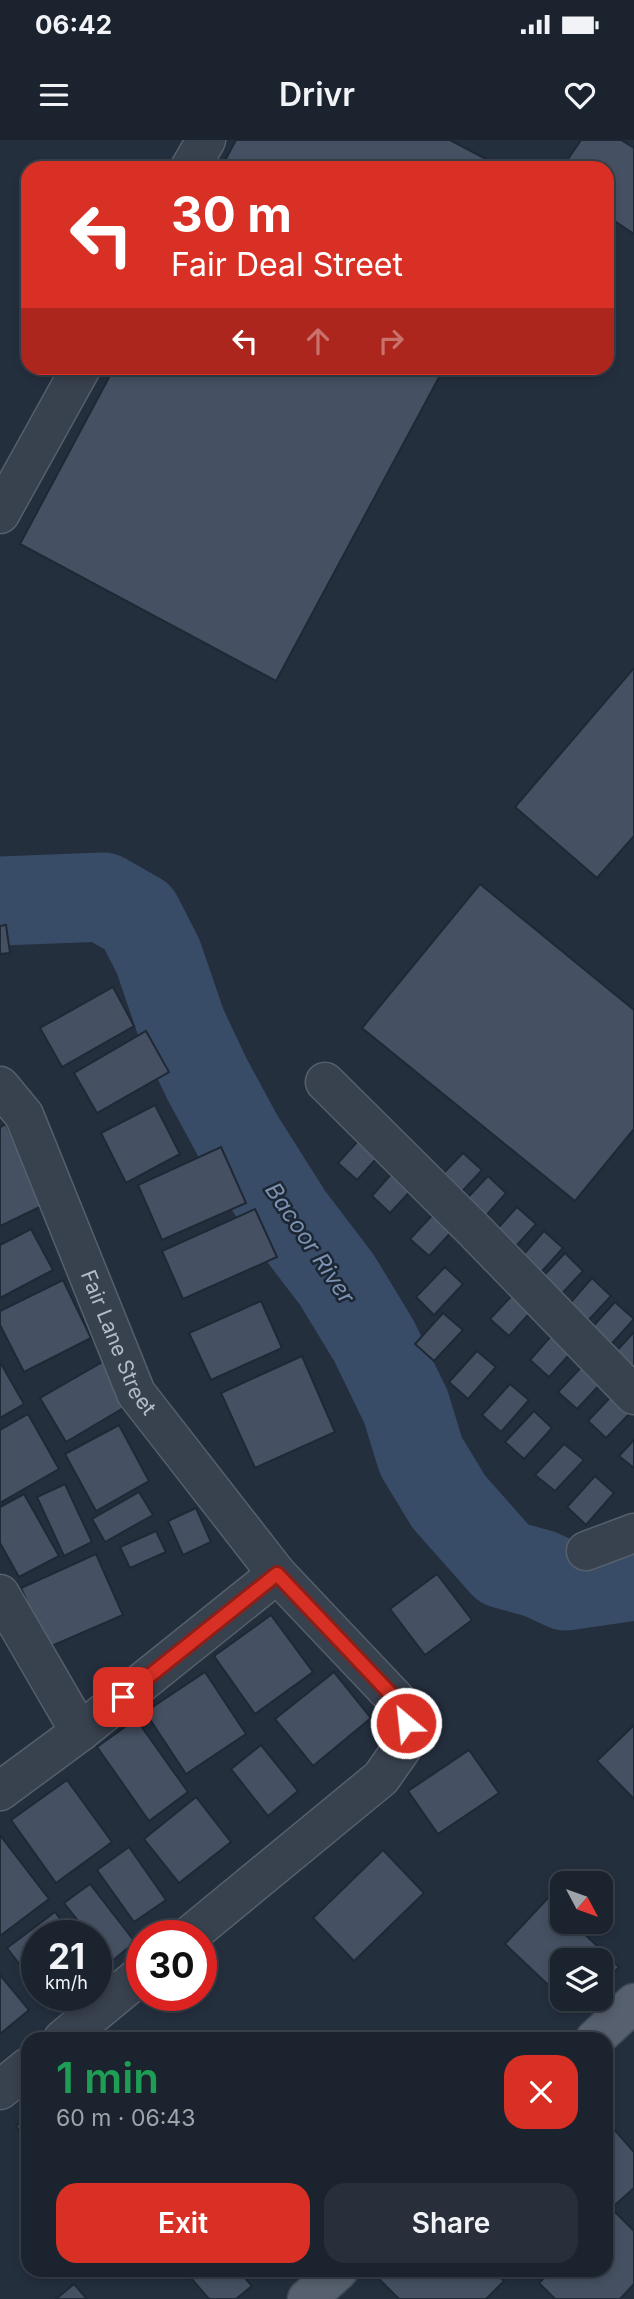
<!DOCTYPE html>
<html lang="en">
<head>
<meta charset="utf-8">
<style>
  body { margin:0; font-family:Inter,sans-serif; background:#282f3a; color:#f1f3f6; height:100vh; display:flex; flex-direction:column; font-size:26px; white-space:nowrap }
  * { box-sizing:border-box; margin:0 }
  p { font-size:23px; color:#a0a4aa }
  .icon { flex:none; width:38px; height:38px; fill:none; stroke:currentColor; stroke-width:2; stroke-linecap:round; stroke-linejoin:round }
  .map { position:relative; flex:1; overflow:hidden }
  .side { position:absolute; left:21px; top:1892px; width:592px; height:245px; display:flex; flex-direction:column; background:#1b232e; border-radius:21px; box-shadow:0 4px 10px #0003,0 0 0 2px #39404a }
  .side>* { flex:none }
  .guide { position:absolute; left:21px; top:21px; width:593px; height:214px; border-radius:21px; box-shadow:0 4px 10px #0003,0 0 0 2px #39404a; background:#d93025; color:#fff; overflow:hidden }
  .needle { width:46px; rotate:131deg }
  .tools { position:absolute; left:550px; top:1731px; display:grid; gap:14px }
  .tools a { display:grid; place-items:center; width:63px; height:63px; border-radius:14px; background:#1b232e; box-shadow:0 4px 10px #0003,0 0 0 2px #39404a; font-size:35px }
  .speed { position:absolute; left:21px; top:1780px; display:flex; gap:14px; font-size:35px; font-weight:700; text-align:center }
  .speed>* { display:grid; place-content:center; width:91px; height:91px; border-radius:50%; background:#1b232e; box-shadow:0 4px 10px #0003,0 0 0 2px #39404a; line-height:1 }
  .speed small { font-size:18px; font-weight:400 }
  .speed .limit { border:10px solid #d22; background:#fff; color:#111 }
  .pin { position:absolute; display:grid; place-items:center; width:60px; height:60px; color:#fff; margin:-30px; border-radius:14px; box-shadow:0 4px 10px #0006 }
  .me { position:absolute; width:77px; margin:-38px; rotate:332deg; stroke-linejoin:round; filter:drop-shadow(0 0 5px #0008) }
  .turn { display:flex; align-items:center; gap:24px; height:147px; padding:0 35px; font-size:32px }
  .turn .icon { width:91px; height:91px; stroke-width:2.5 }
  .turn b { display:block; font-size:49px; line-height:60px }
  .lanes { display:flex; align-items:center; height:66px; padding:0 35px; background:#0003; justify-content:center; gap:35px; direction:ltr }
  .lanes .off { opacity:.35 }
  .round { display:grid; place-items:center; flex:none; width:74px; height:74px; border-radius:21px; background:#282f3a }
  .overview { display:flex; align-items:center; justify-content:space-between; height:119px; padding:0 35px }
  h1 { font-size:42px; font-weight:600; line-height:52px; color:#1e9e55 }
  .action { display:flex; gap:14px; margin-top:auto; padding:14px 35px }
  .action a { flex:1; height:80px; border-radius:21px; background:#d93025; color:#fff; font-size:28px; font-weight:600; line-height:80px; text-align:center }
  .action a+a { background:#282f3a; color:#f1f3f6 }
  .status { display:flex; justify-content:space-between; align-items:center; height:49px; padding:0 35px; background:#1b232e; direction:ltr }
  .status svg { height:19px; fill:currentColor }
  header { display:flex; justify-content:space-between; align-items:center; height:91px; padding:0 35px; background:#1b232e; font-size:32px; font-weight:600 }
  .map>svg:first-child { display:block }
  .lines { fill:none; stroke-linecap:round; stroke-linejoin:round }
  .river { stroke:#394c67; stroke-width:89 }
  .building { fill:#455162; stroke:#1f2835; stroke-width:2 }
  .minor-casing { stroke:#565f6c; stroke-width:41 }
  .major-casing { stroke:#414a57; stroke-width:41 }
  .minor { stroke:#38414e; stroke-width:38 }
  .major { stroke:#56606e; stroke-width:38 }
  .route-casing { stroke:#8d1f18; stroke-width:18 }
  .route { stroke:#d93025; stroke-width:12 }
  .labels { text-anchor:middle; stroke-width:5; stroke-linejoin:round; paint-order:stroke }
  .street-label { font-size:21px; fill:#b4bcc9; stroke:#1d2633 }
  .water-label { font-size:23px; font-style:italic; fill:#7c92b1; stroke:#1d2633 }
</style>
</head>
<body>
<div class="status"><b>06:42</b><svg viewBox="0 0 49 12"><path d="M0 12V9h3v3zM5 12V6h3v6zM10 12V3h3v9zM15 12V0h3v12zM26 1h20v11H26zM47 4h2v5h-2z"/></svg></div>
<header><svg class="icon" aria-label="menu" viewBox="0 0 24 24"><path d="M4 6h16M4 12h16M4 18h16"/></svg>Drivr<svg class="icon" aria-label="heart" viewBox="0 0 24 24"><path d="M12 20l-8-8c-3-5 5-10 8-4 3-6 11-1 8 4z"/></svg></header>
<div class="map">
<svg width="634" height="2159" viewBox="0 0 634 2159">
  <rect width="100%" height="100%" fill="#242f3e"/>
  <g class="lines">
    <!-- river -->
    <path class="river" d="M 0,761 L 103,757 L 138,777 L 158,816 L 182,886 L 207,939 L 239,998 L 289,1077 L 337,1140 L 374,1201 L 406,1267 L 421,1316 L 449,1362 L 504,1424 L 540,1434 L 566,1446 L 634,1436"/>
  </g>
  <!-- building -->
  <g class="building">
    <path d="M 236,0 L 450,0 L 503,28 L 221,28 Z"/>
    <path d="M 581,0 L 621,0 L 634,8 L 634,94 L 607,76 L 607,28 L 562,28 Z"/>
    <path d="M 114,228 L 444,228 L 276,541 L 20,404 Z"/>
    <path d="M 634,528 L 634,696 L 597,738 L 515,667 Z"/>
    <path d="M 480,744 L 634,870 L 634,989 L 575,1061 L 362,888 Z"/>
    <path d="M 6,785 L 10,813 L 0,814 L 0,786 Z"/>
    <path d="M 113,847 L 134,886 L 62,927 L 40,888 Z"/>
    <path d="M 146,891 L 169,932 L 97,973 L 74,933 Z"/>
    <path d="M 155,965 L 180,1014 L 126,1043 L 101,993 Z"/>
    <path d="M 6,984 L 44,1065 L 0,1086 L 0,987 Z"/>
    <path d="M 366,992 L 385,1009 L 357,1040 L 338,1023 Z"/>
    <path d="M 221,1007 L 246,1063 L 162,1100 L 138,1045 Z"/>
    <path d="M 463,1013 L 482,1030 L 453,1061 L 434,1043 Z"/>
    <path d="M 400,1024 L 419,1042 L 390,1073 L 372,1056 Z"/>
    <path d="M 488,1036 L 506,1053 L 478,1085 L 459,1067 Z"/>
    <path d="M 517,1067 L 536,1084 L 508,1115 L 489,1098 Z"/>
    <path d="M 439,1068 L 458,1085 L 429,1116 L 410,1099 Z"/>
    <path d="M 255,1069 L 277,1117 L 183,1159 L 162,1111 Z"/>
    <path d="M 31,1089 L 53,1130 L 0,1158 L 0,1105 Z"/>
    <path d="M 544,1091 L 563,1108 L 534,1140 L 516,1123 Z"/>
    <path d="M 565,1113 L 583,1131 L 554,1162 L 536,1144 Z"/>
    <path d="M 445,1127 L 463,1144 L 434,1175 L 416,1157 Z"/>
    <path d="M 592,1138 L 611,1156 L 582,1187 L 564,1170 Z"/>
    <path d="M 63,1140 L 91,1198 L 24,1232 L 0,1185 L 0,1171 Z"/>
    <path d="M 519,1148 L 538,1164 L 509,1196 L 490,1179 Z"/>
    <path d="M 261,1161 L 282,1208 L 211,1240 L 189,1193 Z"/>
    <path d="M 615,1162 L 634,1179 L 606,1210 L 587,1193 Z"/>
    <path d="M 443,1173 L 463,1190 L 434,1221 L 415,1204 Z"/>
    <path d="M 558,1188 L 577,1206 L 549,1237 L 530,1220 Z"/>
    <path d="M 634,1192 L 634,1230 L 611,1217 Z"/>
    <path d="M 477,1211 L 496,1227 L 468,1259 L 449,1242 Z"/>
    <path d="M 302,1216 L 335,1292 L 255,1328 L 221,1253 Z"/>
    <path d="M 106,1220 L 130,1264 L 66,1302 L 40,1258 Z"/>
    <path d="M 587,1221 L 606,1238 L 577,1269 L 558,1252 Z"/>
    <path d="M 0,1222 L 24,1264 L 0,1278 Z"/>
    <path d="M 510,1244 L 529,1260 L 501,1292 L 482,1275 Z"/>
    <path d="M 617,1250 L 634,1269 L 606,1298 L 588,1281 Z"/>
    <path d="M 534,1271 L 552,1288 L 524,1319 L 505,1302 Z"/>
    <path d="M 28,1274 L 59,1329 L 0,1363 L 0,1290 Z"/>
    <path d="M 119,1285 L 149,1341 L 96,1371 L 65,1314 Z"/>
    <path d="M 634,1300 L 634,1328 L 619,1316 Z"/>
    <path d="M 564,1304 L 584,1320 L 555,1351 L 535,1335 Z"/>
    <path d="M 595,1336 L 614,1353 L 586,1385 L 567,1367 Z"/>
    <path d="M 65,1344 L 92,1402 L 64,1416 L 37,1357 Z"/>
    <path d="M 139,1352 L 153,1375 L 105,1402 L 92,1379 Z"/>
    <path d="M 24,1354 L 59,1416 L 19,1437 L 0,1403 L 0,1367 Z"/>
    <path d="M 196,1368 L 211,1402 L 183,1415 L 168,1381 Z"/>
    <path d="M 156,1391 L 166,1412 L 130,1428 L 120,1407 Z"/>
    <path d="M 96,1414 L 123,1475 L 47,1508 L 21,1448 Z"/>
    <path d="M 437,1434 L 472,1480 L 425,1515 L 390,1469 Z"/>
    <path d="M 271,1475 L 313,1532 L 255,1574 L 214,1516 Z"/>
    <path d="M 205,1532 L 246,1594 L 186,1634 L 145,1572 Z"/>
    <path d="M 334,1532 L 371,1578 L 313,1626 L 275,1579 Z"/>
    <path d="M 136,1579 L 188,1652 L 149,1681 L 97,1607 Z"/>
    <path d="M 634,1585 L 634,1659 L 597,1621 Z"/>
    <path d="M 261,1605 L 298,1651 L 268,1676 L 231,1629 Z"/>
    <path d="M 469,1610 L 499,1653 L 438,1694 L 408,1651 Z"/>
    <path d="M 67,1640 L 112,1702 L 56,1743 L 11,1680 Z"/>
    <path d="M 196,1657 L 231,1702 L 179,1743 L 144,1699 Z"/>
    <path d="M 0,1695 L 49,1759 L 0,1796 Z"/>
    <path d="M 129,1707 L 166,1760 L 134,1782 L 97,1730 Z"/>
    <path d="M 383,1710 L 424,1753 L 354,1821 L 313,1778 Z"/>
    <path d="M 90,1744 L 135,1802 L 111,1822 L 96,1804 L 96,1796 L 90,1796 L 64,1763 Z"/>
    <path d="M 548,1758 L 562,1772 L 562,1782 L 572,1782 L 619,1827 L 600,1847 L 600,1820 L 562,1820 L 562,1858 L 505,1804 Z"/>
    <path d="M 55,1772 L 73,1796 L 37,1796 L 37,1847 L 7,1808 Z"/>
    <path d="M 0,1835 L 29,1870 L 0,1894 Z"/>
    <path d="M 562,1858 L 590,1858 L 577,1872 Z"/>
    <path d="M 28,1977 L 28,2003 L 16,1986 Z"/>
    <path d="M 606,1980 L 634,2012 L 634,2048 L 606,2073 Z"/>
    <path d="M 612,2069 L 634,2091 L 634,2144 L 620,2159 L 555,2159 L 539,2143 L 552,2130 L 606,2130 L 606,2076 Z"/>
    <path d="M 184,2130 L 238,2130 L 252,2146 L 236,2159 L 209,2159 Z"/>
    <path d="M 384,2130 L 492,2130 L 504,2141 L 486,2159 L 399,2159 L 377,2137 Z"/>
    <path d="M 74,2144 L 87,2159 L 56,2159 Z"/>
  </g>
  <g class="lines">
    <defs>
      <g id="minor">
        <path d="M 190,28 L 206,0"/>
        <path d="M 0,374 L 81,228"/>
        <path d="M 325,942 L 473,1089 L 634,1255"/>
        <path id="s1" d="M 0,946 L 24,975 L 136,1253 L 277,1434 L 404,1568 L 409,1598 L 381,1638 L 189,1796"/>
        <path d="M 586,1411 L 634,1393"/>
        <path d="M 0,1454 L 80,1592"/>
        <path d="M 0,1651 L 80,1592 L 277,1434"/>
        <path d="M 63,1899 L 142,1834"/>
        <path d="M 0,1950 L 28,1927"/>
      </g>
      <g id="major">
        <path d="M 595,1899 L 634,1863"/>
        <path d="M 307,2159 L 339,2130"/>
      </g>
    </defs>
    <!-- minor casing -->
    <use href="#minor" class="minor-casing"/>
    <!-- major casing -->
    <use href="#major" class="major-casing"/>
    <!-- minor -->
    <use href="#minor" class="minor"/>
    <!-- major -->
    <use href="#major" class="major"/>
  </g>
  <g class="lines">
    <defs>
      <path id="route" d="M 123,1557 L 277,1434 L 404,1568 L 406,1583"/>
    </defs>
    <!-- route casing -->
    <use href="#route" class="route-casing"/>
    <!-- route -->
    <use href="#route" class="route"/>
  </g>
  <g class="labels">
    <!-- street labels -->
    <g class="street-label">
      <text dy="7" stroke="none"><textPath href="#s1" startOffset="284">Fair Lane Street</textPath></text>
    </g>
    <!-- water labels -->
    <g class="water-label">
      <text transform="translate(310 1103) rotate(56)" y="8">Bacoor River</text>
    </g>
  </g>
</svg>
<div class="tools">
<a><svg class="needle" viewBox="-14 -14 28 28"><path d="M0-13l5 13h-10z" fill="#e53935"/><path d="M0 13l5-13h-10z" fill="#a0a4aa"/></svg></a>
<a><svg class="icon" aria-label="layers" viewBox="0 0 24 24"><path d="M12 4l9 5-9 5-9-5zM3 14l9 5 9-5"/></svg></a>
</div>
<div class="speed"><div>21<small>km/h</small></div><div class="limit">30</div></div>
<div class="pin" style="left:123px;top:1557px;background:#d93025"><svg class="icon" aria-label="arrive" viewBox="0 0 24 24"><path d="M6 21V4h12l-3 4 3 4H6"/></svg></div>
<svg class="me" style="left:406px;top:1583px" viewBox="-20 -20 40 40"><circle r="17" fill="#d93025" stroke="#fff" stroke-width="3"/><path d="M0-11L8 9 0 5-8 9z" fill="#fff"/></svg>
<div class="guide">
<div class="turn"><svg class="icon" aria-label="left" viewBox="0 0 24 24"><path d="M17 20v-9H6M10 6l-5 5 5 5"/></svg><div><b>30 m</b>Fair Deal Street</div></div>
<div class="lanes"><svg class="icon" aria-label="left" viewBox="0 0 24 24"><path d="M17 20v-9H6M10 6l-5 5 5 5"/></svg><svg class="icon off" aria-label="ahead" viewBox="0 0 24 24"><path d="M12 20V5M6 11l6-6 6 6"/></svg><svg class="icon off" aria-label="right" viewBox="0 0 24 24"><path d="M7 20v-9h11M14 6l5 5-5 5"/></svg></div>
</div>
<section class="side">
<div class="overview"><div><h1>1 min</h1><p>60 m · 06:43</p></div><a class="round" style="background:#d93025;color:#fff"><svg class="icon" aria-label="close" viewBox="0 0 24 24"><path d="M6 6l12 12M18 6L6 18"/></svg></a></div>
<div class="action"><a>Exit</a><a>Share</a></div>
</section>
</div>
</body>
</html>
